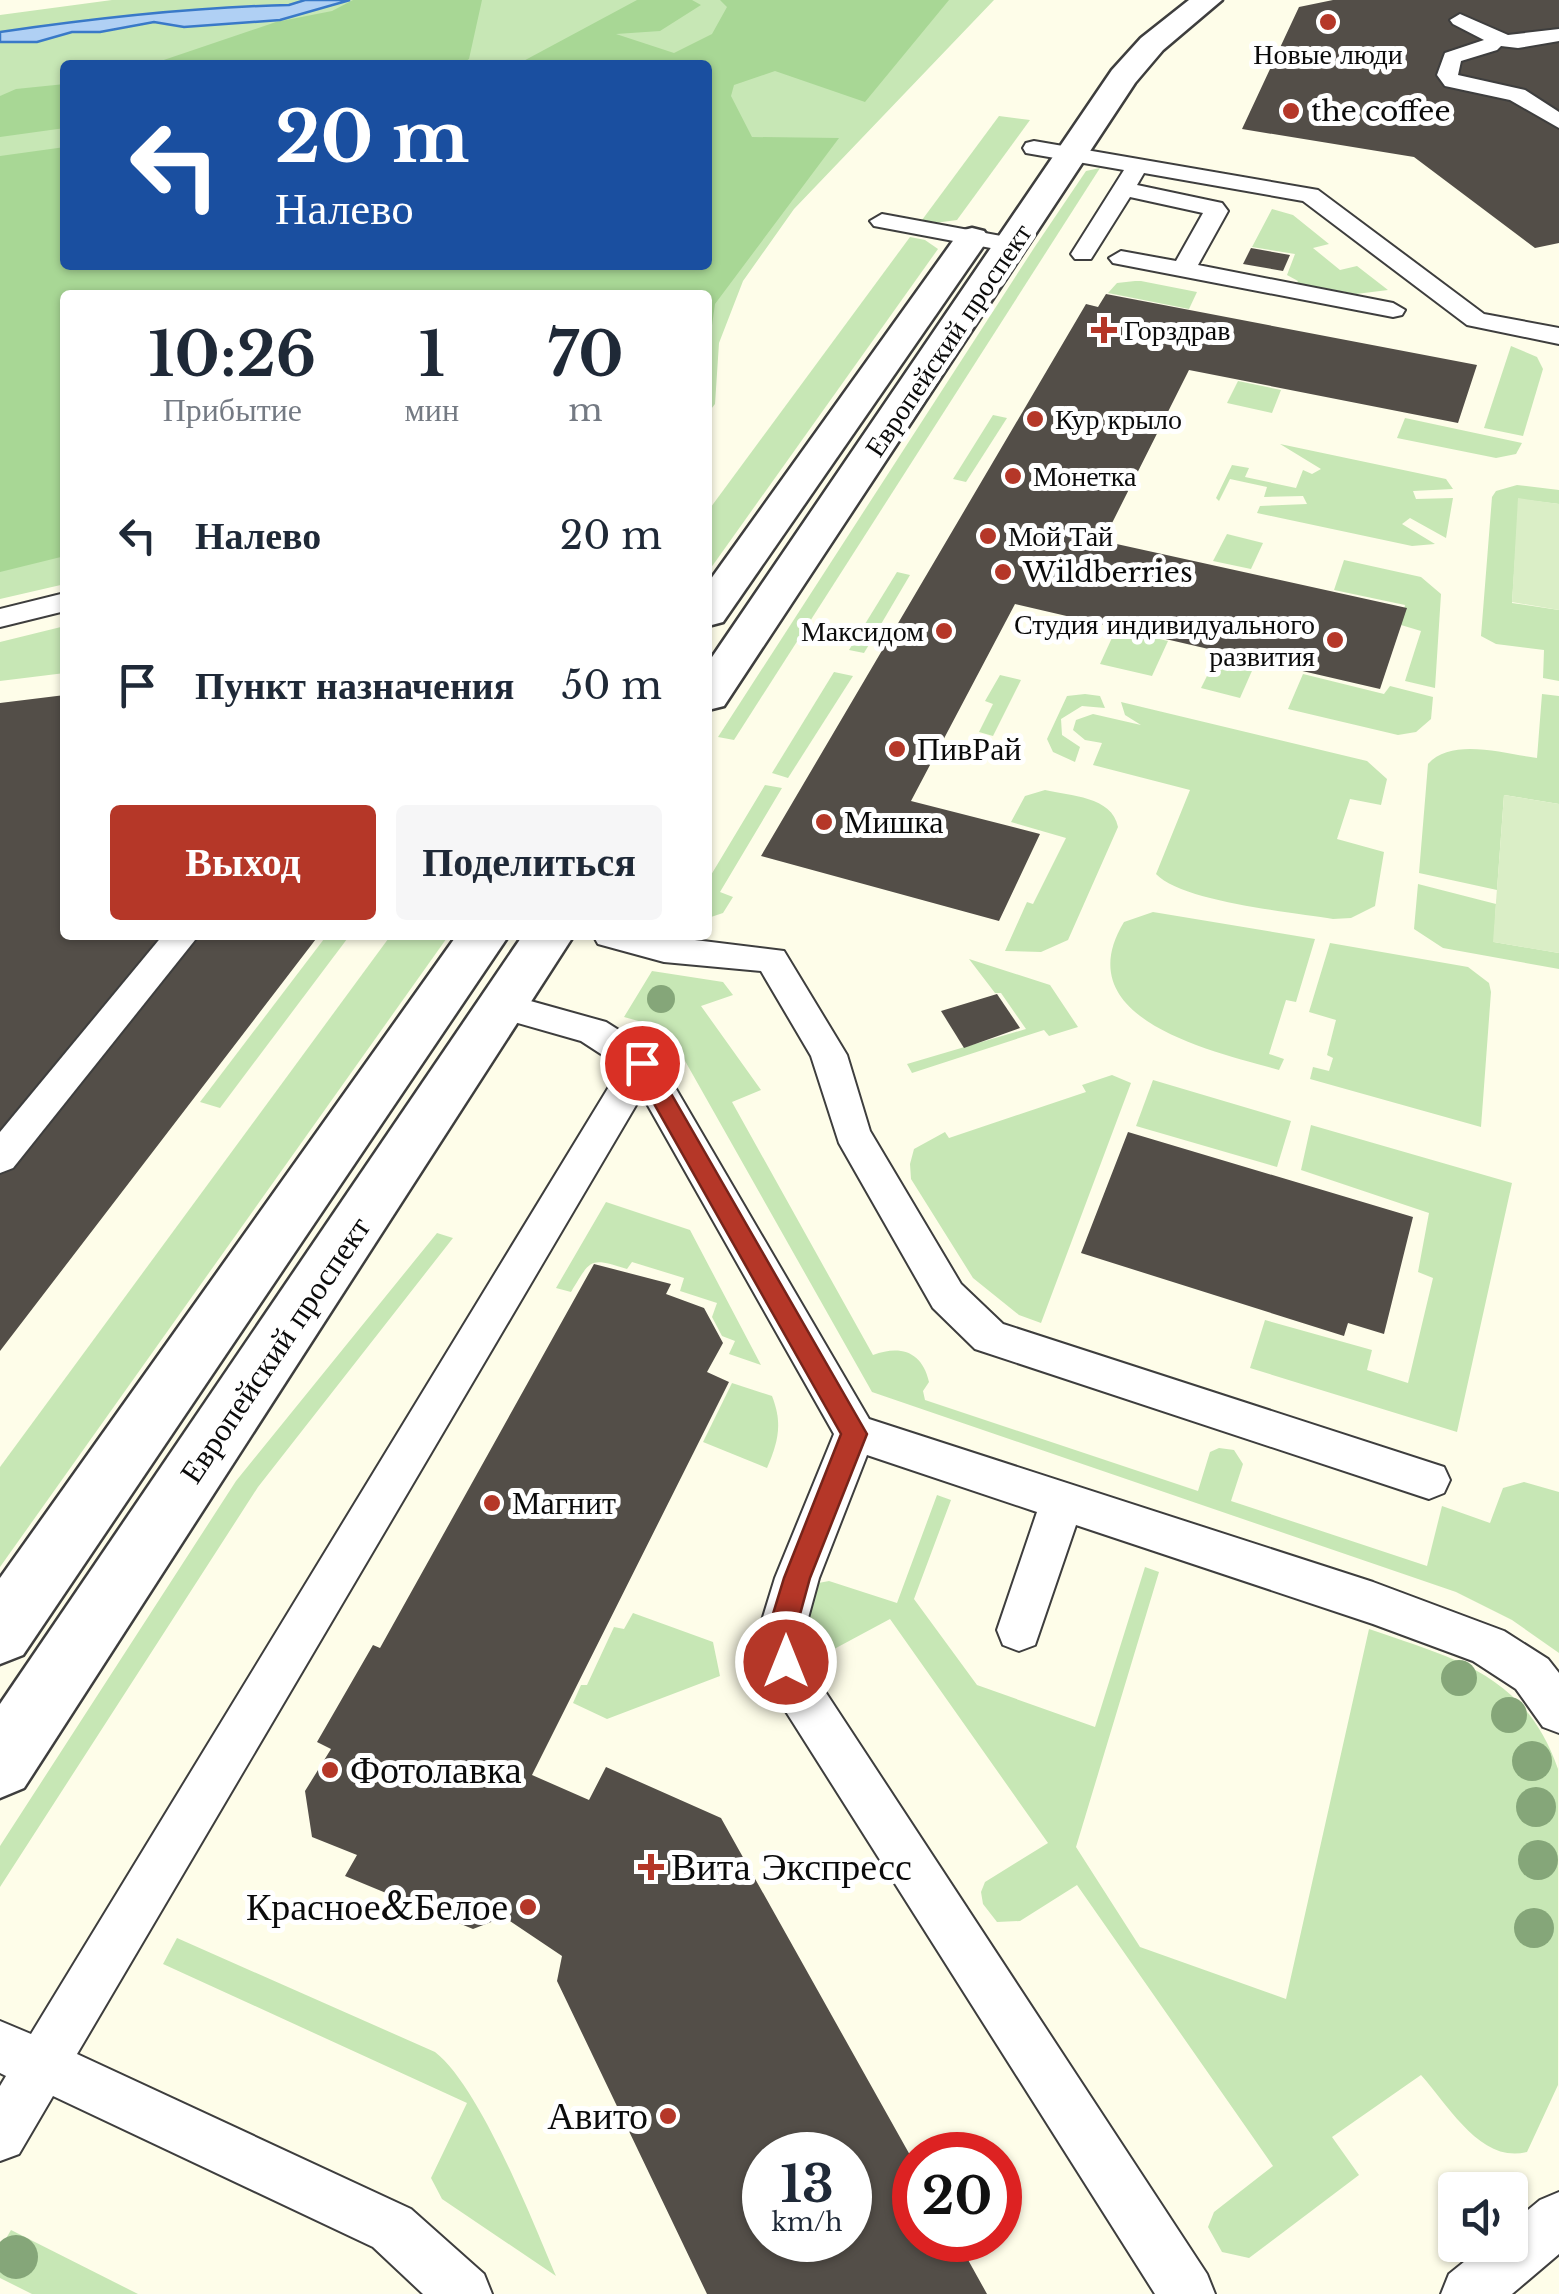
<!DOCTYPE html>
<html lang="ru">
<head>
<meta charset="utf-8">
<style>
  body { margin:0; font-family:"Libre Baskerville",serif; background:#f6f6f7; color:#1f2937; height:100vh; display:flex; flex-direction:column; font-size:38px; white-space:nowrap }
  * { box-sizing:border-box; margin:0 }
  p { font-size:32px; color:#747a83 }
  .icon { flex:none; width:55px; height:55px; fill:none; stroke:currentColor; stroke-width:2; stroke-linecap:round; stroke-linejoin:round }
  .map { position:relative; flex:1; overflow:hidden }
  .sheet { position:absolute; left:60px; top:290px; width:652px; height:650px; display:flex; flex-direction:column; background:#fff; border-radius:10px; box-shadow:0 2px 8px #0004 }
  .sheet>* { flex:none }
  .top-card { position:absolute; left:60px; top:60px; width:652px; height:210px; border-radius:10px; box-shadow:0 2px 8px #0004; background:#1a4fa0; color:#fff; overflow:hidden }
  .controls { position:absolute; left:1438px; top:2172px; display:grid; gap:20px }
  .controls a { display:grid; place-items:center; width:90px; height:90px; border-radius:10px; background:#fff; box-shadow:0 2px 8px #0004; font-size:50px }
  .speed { position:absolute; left:742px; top:2132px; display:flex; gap:20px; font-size:50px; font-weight:700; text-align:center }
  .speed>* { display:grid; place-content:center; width:130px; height:130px; border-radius:50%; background:#fff; box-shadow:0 2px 8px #0004; line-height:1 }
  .speed small { font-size:25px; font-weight:400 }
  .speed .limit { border:15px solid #d22; background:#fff; color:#111 }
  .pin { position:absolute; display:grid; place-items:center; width:85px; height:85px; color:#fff; margin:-42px; border:5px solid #fff; border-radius:50%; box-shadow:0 2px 10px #0007 }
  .me { position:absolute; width:110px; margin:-55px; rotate:0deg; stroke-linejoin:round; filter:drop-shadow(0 0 8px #0008) }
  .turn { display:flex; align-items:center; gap:35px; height:210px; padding:0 50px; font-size:45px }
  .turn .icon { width:130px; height:130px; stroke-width:2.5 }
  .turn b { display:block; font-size:70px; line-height:85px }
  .eta { display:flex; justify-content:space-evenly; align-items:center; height:170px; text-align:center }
  .eta b { font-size:60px; font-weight:700; line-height:70px }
  .cta { display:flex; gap:20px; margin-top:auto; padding:20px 50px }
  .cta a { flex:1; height:115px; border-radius:10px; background:#b53728; color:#fff; font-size:40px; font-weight:700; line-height:115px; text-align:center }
  .cta a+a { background:#f6f6f7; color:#1f2937 }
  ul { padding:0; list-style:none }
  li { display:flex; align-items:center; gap:30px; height:150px; padding:0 50px }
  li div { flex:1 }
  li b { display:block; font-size:38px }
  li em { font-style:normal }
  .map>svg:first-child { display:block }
  .green { fill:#c7e7b5; fill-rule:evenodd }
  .forest { fill:#a8d795 }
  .pitch { fill:#daeec6 }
  .water { fill:#b0d0f4; stroke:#3979c8; stroke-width:2.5 }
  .building { fill:#534e48; fill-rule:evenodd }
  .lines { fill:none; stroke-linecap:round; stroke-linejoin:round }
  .lane-casing { stroke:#3e3e3e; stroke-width:4 }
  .street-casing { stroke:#3e3e3e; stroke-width:5 }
  .lane { fill:#fff; fill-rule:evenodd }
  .street { fill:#fff; fill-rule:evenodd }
  .tree { fill:#85a679 }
  .route { fill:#b53728; stroke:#76241a; stroke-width:2.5 }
  .poi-dot { fill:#b53728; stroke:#fff; stroke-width:4 }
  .labels { text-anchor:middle; stroke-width:10; stroke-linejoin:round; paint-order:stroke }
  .far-poi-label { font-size:28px; fill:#0b0b0b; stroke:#fff; text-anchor:start }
  .far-street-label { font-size:28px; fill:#0b0b0b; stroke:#fff }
  .poi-label { font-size:32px; fill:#0b0b0b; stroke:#fff; text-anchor:start }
  .street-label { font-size:32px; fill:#0b0b0b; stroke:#fff }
  .near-poi-label { font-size:38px; fill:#0b0b0b; stroke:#fff; text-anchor:start }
</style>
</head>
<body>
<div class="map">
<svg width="1559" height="2294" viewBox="0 0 1559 2294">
  <rect width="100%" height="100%" fill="#fefde9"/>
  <!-- green -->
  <g class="green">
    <path d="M 112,0 L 994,0 L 794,209 L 743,281 L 719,343 L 715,404 L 708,413 L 708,295 L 65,295 L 65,584 L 0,599 L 0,15 ZM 65,65 L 708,65 L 708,265 L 65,265 Z"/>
    <path d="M 999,116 L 1030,120 L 957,220 L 935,223 L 922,220 Z"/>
    <path d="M 1100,168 L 734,740 L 718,737 L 1034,248 L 1086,171 Z"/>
    <path d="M 1272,209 L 1293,215 L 1329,244 L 1313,248 L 1340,270 L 1357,266 L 1388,290 L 1356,294 L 1297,283 L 1298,281 L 1287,275 L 1295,254 L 1252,247 Z"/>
    <path d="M 910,237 L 925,240 L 938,249 L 708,572 L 708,511 Z"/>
    <path d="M 1135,281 L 1141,281 L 1197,292 L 1189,309 L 1108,293 L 1117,283 Z"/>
    <path d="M 1511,346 L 1537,357 L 1543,369 L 1523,436 L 1484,428 Z"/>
    <path d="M 1238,381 L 1281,390 L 1272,413 L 1227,403 Z"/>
    <path d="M 993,415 L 1007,418 L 966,482 L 953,479 Z"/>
    <path d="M 1405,418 L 1522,443 L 1516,454 L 1496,458 L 1397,438 Z"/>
    <path d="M 1280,444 L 1446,479 L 1453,489 L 1413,491 L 1416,499 L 1453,498 L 1446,538 L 1410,518 L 1402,524 L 1435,544 L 1412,546 L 1257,513 L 1260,506 L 1307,504 L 1303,496 L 1264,497 L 1267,487 L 1230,479 L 1219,501 L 1216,498 L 1232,465 L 1249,468 L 1245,477 L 1296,488 L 1303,470 L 1312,474 L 1321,469 Z"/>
    <path d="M 1517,485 L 1559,490 L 1559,504 L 1519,499 L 1512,603 L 1559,610 L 1559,681 L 1543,678 L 1544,650 L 1496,644 L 1481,636 L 1492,497 L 1496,491 Z"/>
    <path d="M 1227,534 L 1263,543 L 1251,569 L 1213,561 Z"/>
    <path d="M 1344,560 L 1421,577 L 1441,594 L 1435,688 L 1405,681 L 1421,631 L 1401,625 L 1405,605 L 1334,590 Z"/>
    <path d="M 897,572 L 910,575 L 864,653 L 849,650 Z"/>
    <path d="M 65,626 L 65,673 L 0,681 L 0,642 Z"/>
    <path d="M 1116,629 L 1168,641 L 1152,676 L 1100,664 Z"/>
    <path d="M 1218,654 L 1255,664 L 1240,698 L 1201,688 Z"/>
    <path d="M 834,672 L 853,676 L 788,778 L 772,773 Z"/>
    <path d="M 1303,674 L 1384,694 L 1390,686 L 1433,697 L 1431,719 L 1416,732 L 1398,735 L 1288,709 Z"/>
    <path d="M 1000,675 L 1021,680 L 993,736 L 979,732 L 993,704 L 985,701 Z"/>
    <path d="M 1085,694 L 1100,696 L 1105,708 L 1082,706 L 1061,719 L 1062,735 L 1080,747 L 1075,762 L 1053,752 L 1047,739 L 1067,696 Z"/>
    <path d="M 1542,694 L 1559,696 L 1559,804 L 1504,795 L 1497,890 L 1419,873 L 1428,764 C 1452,737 1505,754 1537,758 Z"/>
    <path d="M 1121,702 L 1367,761 L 1387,779 L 1381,805 L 1350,799 L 1337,839 L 1384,852 L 1375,906 L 1351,918 L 1333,919 C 1292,912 1182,902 1156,874 L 1190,790 L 1093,765 L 1102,743 L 1085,740 L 1073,730 L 1076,720 L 1093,714 L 1141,725 L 1125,715 Z"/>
    <path d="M 765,785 L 782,788 L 720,892 L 733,897 L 723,913 L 708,918 L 708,880 Z"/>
    <path d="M 1045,790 C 1070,796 1112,796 1118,827 L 1068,940 L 1041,952 L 1005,951 L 1027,902 L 1033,904 L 1066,838 L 1011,822 L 1025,796 Z"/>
    <path d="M 1418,884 L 1496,904 L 1494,942 L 1559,953 L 1559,969 L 1443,948 L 1414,929 Z"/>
    <path d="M 1153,912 L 1315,939 L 1296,1002 L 1286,1000 L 1269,1054 L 1284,1059 L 1279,1070 C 1217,1052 1064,1021 1124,922 Z"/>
    <path d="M 327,935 L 350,935 L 220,1108 L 200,1102 Z"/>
    <path d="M 391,935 L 449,935 L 0,1567 L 0,1467 Z"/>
    <path d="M 1330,943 L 1468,967 L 1489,983 L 1491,992 L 1481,1127 L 1310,1079 L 1313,1067 L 1329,1071 L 1333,1058 L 1327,1055 L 1336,1020 L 1309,1012 Z"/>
    <path d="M 969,959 L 1050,985 L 1078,1027 L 1049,1036 L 1044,1030 L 912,1073 L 907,1064 L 1026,1029 L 1001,993 L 995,993 Z"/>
    <path d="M 652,971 L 723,982 L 733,995 L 701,1006 L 761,1090 L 732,1102 L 873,1355 C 900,1345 922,1351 929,1382 L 923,1391 L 925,1400 L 1198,1491 L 1210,1452 L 1219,1448 L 1234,1450 L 1243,1464 L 1231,1501 L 1427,1566 L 1442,1506 L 1490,1523 L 1503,1488 L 1524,1482 L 1559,1492 L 1559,1653 L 1512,1620 L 1456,1592 L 872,1392 L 667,1029 L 624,1017 Z"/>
    <path d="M 1112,1075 L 1131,1083 L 1041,1323 L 1019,1315 L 973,1278 L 911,1179 L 910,1164 L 914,1149 L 945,1132 L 949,1138 L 1086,1092 L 1082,1085 Z"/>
    <path d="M 1153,1080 L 1291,1121 L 1277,1167 L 1136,1126 Z"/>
    <path d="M 1311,1125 L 1512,1183 L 1457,1432 L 1250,1368 L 1265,1320 L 1372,1350 L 1367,1370 L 1408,1383 L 1433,1278 L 1418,1272 L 1429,1213 L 1301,1170 Z"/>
    <path d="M 606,1202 L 690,1230 L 761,1365 L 729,1354 L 735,1341 L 722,1336 L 712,1317 L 717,1303 L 680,1291 L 684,1278 L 632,1262 L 627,1269 C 589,1257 591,1259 571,1292 L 556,1288 Z"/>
    <path d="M 437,1233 L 453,1238 L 258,1487 L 0,1887 L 0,1846 L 236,1481 Z"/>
    <path d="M 732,1383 L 772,1396 C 783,1424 778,1442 767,1468 L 703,1442 Z"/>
    <path d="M 937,1495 L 951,1500 L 914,1599 L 977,1685 L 1095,1727 L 1145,1567 L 1159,1572 L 1076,1847 L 1140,1947 L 1286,1999 L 1369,1629 C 1455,1659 1525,1674 1558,1769 L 1558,2085 L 1527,2152 C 1481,2164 1449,2106 1421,2075 L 1332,2137 L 1359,2175 L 1249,2258 L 1222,2252 L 1208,2227 L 1214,2212 L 1273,2166 L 1077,1885 L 1020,1921 L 997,1922 L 983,1904 L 981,1892 L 985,1882 L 1048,1843 L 890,1619 L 823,1655 L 804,1637 L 803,1614 L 813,1584 L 829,1581 L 897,1603 Z"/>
    <path d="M 633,1613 L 713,1642 L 720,1676 L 607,1719 L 573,1703 L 581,1685 L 587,1685 L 614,1627 L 624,1629 Z"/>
    <path d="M 177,1938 L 435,2052 C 480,2087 532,2220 556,2276 L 442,2199 L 431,2178 L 467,2103 L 163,1964 Z"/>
    <path d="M 11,2230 L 138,2294 L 32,2294 L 0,2278 L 0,2249 Z"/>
  </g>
  <!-- forest -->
  <g class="forest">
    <path d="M 353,0 L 482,0 L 469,59 L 460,65 L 149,65 L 276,22 L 332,11 Z"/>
    <path d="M 637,0 L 692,0 L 701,5 L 660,31 L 616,34 L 674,53 L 712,34 L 727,7 L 720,0 L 949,0 L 865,102 L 775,71 L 734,85 L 731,96 L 752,137 L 839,138 L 715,304 L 708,354 L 708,295 L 65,295 L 65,556 L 0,572 L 0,156 L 65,147 L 65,265 L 708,265 L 708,65 L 516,65 Z"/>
    <path d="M 65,84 L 65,128 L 0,137 L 0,96 L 16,89 Z"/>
  </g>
  <!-- pitch -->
  <g class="pitch">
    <path d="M 1518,498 L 1559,504 L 1559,610 L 1512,602 Z"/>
    <path d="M 1504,795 L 1559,804 L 1559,953 L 1493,942 Z"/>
  </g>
  <!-- water -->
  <path class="water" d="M 305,0 L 350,0 L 280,20 L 184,27 L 154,22 L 100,32 L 72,32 L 37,42 L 0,42 L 0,32 C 96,18 192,7 289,5 Z"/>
  <!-- building -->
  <g class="building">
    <path d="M 1333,0 L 1559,0 L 1559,243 L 1535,248 L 1414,157 L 1242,129 L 1299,7 Z"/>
    <path d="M 1251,248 L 1290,255 L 1283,271 L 1243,264 Z"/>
    <path d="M 1106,294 L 1477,365 L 1458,423 L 1189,370 L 1103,541 L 1407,608 L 1380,689 L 1015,604 L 911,801 L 1040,834 L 999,921 L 761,856 L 1086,304 L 1098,307 Z"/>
    <path d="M 65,695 L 65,935 L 319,935 L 0,1351 L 0,703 Z"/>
    <path d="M 997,994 L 1020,1028 L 964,1048 L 941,1011 Z"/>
    <path d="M 1128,1132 L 1413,1217 L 1384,1334 L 1348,1323 L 1344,1336 L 1081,1253 Z"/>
    <path d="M 594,1264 L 671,1284 L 666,1294 L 704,1308 L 723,1343 L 707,1372 L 729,1382 L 532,1775 L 589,1800 L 606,1767 L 721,1818 L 915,2164 L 915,2240 L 957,2240 L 987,2294 L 707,2294 L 557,1981 L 562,1956 L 504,1917 L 473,1929 L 345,1876 L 357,1855 L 312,1837 L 305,1791 L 331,1749 L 317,1742 L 373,1645 L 380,1648 ZM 765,2155 L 850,2155 L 850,2240 L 765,2240 Z"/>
  </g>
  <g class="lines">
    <defs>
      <g id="lane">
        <path d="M 1460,14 L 1508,35 L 1559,29 L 1559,41 L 1518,48 L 1501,46 L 1497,50 L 1461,61 L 1458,75 L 1525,90 L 1559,112 L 1559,128 L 1510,100 L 1445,86 L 1437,75 L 1445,53 L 1484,40 L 1453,24 L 1450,20 Z"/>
        <path d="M 1034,141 L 1318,190 L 1484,314 L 1559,328 L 1559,344 L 1467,325 L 1303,201 L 1144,173 L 1137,185 L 1222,203 L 1228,211 L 1198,265 L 1393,303 L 1405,310 L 1402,315 L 1393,317 L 1113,263 L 1109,258 L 1121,251 L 1176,261 L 1203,213 L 1130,197 L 1091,259 L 1075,259 L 1071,254 L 1124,170 L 1026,153 L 1023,148 L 1026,143 Z"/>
        <path d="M 882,214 L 1012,238 L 1024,245 L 1012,252 L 874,226 L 870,221 Z"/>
        <path d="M 65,593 L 65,611 L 0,627 L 0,609 Z"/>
        <path d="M 163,935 L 199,935 L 13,1168 L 0,1173 L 0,1132 Z"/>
        <path d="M 593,935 L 654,935 L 784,951 L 847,1055 L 870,1131 L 961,1284 L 1003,1324 L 1444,1467 L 1450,1480 L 1444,1493 L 1429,1499 L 975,1349 L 933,1308 L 839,1143 L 811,1056 L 761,971 L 664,962 L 598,944 Z"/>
        <path d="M 502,993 L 606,1022 L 655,1053 L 869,1419 L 1373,1582 L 1504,1631 L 1548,1659 L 1559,1673 L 1559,1733 L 1543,1727 L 1516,1689 L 1473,1661 L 1373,1624 L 1076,1525 L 1035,1645 L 1019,1651 L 1003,1645 L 997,1630 L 1037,1512 L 867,1455 L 819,1578 L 802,1640 L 813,1673 L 1207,2274 L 1215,2294 L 1155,2294 L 778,1699 L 756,1640 L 775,1578 L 834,1434 L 642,1095 L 77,2054 L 411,2209 L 484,2274 L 492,2294 L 423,2294 L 373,2247 L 53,2096 L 19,2154 L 0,2161 L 0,2086 L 6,2076 L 0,2073 L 0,2021 L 31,2034 L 621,1067 L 581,1041 L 490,1015 L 484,1006 L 490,997 Z"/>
        <path d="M 1559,2192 L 1559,2254 L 1512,2294 L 1441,2294 L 1449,2274 L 1485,2245 L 1510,2245 L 1510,2225 L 1540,2200 Z"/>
      </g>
      <g id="street">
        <path d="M 1189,0 L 1222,0 L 1163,50 L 1135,83 L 724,706 L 708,710 L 708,663 L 1112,70 L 1141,38 Z"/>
        <path d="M 972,228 L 984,231 L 989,238 L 723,622 L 708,626 L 708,583 L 960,231 Z"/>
        <path d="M 457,935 L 509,935 L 23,1655 L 0,1664 L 0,1578 Z"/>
        <path d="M 523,935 L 574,935 L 24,1788 L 0,1798 L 0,1704 Z"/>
      </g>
    </defs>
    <!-- lane casing -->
    <use href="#lane" class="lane-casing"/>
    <!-- street casing -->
    <use href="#street" class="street-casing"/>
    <!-- lane -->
    <use href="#lane" class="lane"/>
    <!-- street -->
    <use href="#street" class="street"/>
  </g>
  <!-- trees -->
  <g class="tree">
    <circle cx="661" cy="999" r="14"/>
    <circle cx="1459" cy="1678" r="18"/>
    <circle cx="1509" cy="1715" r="18"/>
    <circle cx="1532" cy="1761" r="20"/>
    <circle cx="1536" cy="1807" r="20"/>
    <circle cx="1538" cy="1860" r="20"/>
    <circle cx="1534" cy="1928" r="20"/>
    <circle cx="16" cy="2257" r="22"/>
  </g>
  <!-- route -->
  <path class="route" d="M 642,1055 L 650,1057 L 867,1434 L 810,1578 L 793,1640 L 800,1662 L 796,1671 L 786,1675 L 777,1671 L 765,1640 L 784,1578 L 841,1434 L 631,1063 Z"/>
  <!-- markers -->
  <g class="poi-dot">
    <circle cx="1328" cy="22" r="10"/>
    <circle cx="1291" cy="111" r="10"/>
    <path d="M1099 315h10v10h10v10h-10v10h-10v-10h-10v-10h10z"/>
    <circle cx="1035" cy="419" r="10"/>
    <circle cx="1013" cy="476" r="10"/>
    <circle cx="988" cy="536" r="10"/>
    <circle cx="1003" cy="572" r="10"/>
    <circle cx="944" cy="631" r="10"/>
    <circle cx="1335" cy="640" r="10"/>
    <circle cx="897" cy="749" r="10"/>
    <circle cx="824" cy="822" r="10"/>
    <circle cx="492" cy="1503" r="10"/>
    <circle cx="330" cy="1770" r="10"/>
    <path d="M646 1852h10v10h10v10h-10v10h-10v-10h-10v-10h10z"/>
    <circle cx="528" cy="1907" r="10"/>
    <circle cx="668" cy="2116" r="10"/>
  </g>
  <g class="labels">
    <!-- far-poi labels -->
    <g class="far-poi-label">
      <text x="1328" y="64" text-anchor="middle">Новые люди</text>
      <text x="1311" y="121">the coffee</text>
      <text x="1124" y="340">Горздрав</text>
      <text x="1055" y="429">Кур крыло</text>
      <text x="1033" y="486">Монетка</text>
      <text x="1008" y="546">Мой Тай</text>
      <text x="1023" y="582">Wildberries</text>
      <text x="1315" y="634" text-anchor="end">Студия индивидуального<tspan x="1315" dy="32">развития</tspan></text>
      <text x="924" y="641" text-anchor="end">Максидом</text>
    </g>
    <!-- far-street labels -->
    <g class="far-street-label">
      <text transform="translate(948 340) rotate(-56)" y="10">Европейский проспект</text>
    </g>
    <!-- poi labels -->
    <g class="poi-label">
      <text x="917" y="760">ПивРай</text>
      <text x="844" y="833">Мишка</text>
      <text x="512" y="1514">Магнит</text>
    </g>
    <!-- street labels -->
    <g class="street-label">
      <text transform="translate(275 1350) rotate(-56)" y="11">Европейский проспект</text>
    </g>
    <!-- near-poi labels -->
    <g class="near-poi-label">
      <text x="350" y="1783">Фотолавка</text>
      <text x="671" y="1880">Вита Экспресс</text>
      <text x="508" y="1920" text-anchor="end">Красное&amp;Белое</text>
      <text x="648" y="2129" text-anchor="end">Авито</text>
    </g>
  </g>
</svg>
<div class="controls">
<a><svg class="icon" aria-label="sound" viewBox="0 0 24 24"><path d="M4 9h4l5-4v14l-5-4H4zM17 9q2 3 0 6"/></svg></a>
</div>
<div class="speed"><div>13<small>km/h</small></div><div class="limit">20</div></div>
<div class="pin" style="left:642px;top:1063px;background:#d93025"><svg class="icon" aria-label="arrive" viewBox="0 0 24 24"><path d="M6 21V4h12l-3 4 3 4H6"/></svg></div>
<svg class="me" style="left:786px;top:1662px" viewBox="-20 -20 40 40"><circle r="17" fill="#b53728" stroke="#fff" stroke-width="3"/><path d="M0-11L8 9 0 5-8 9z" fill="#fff"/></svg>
<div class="top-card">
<div class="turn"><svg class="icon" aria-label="left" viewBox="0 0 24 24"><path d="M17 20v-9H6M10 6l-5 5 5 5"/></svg><div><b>20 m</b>Налево</div></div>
</div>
<section class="sheet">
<div class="eta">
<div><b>10:26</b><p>Прибытие</p></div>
<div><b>1</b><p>мин</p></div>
<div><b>70</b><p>m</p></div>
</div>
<ul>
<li><svg class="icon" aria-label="left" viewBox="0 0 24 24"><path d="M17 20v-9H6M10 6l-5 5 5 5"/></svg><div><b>Налево</b></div><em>20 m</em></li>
<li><svg class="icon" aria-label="arrive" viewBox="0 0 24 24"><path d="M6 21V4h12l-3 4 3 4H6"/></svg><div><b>Пункт назначения</b></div><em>50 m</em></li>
</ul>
<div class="cta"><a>Выход</a><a>Поделиться</a></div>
</section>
</div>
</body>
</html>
